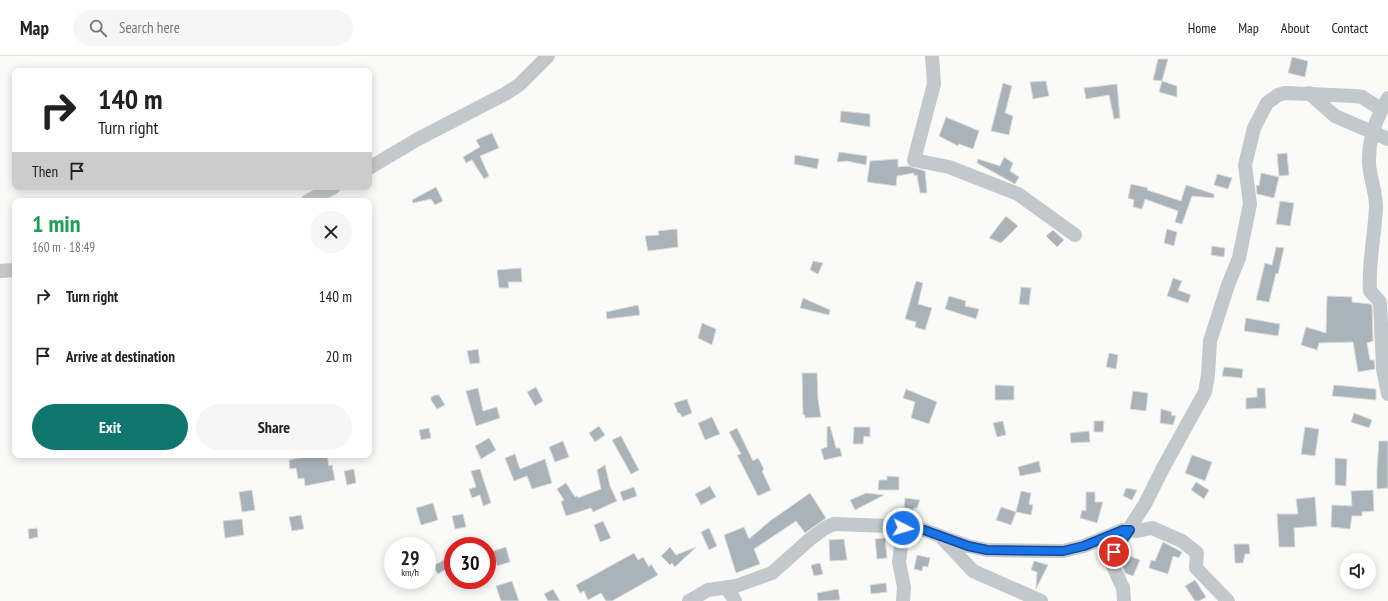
<!DOCTYPE html>
<html lang="en">
<head>
<meta charset="utf-8">
<style>
  body { margin:0; font-family:"PT Sans Narrow",sans-serif; background:#f6f6f6; color:#202124; height:100vh; display:flex; flex-direction:column; font-size:15px; white-space:nowrap }
  * { box-sizing:border-box; margin:0 }
  p { font-size:13px; color:#757577 }
  .icon { flex:none; width:22px; height:22px; fill:none; stroke:currentColor; stroke-width:2; stroke-linecap:round; stroke-linejoin:round }
  .map { position:relative; flex:1; overflow:hidden }
  .details { position:absolute; left:12px; top:142px; width:360px; height:260px; display:flex; flex-direction:column; background:#fff; border-radius:8px; box-shadow:0 2px 10px #0003 }
  .details>* { flex:none }
  .top-card { position:absolute; left:12px; top:12px; width:360px; height:122px; border-radius:8px; box-shadow:0 2px 10px #0003; background:#fff; color:#202124; overflow:hidden }
  .controls { position:absolute; left:1340px; top:497px; display:grid; gap:8px }
  .controls a { display:grid; place-items:center; width:36px; height:36px; border-radius:50%; background:#fff; box-shadow:0 2px 10px #0003; font-size:20px }
  .speed { position:absolute; left:384px; top:481px; display:flex; gap:8px; font-size:20px; font-weight:700; text-align:center }
  .speed>* { display:grid; place-content:center; width:52px; height:52px; border-radius:50%; background:#fff; box-shadow:0 2px 10px #0003; line-height:1 }
  .speed small { font-size:10px; font-weight:400 }
  .speed .limit { border:6px solid #d22; background:#fff; color:#111 }
  .pin { position:absolute; display:grid; place-items:center; width:34px; height:34px; color:#fff; margin:-17px; border:2px solid #fff; border-radius:50%; box-shadow:0 1px 4px #0007 }
  .me { position:absolute; width:44px; margin:-22px; rotate:95deg; stroke-linejoin:round; filter:drop-shadow(0 0 3px #0008) }
  .turn { display:flex; align-items:center; gap:14px; height:84px; padding:0 20px; font-size:18px }
  .turn .icon { width:52px; height:52px; stroke-width:2.5 }
  .turn b { display:block; font-size:28px; line-height:34px }
  .then { display:flex; align-items:center; height:38px; padding:0 20px; background:#0003; gap:8px; font-size:15px }
  .round { display:grid; place-items:center; flex:none; width:42px; height:42px; border-radius:21px; background:#f6f6f6 }
  .headline { display:flex; align-items:center; justify-content:space-between; height:68px; padding:0 20px }
  h1 { font-size:24px; font-weight:700; line-height:30px; color:#1e9e55 }
  .action { display:flex; gap:8px; margin-top:auto; padding:8px 20px }
  .action a { flex:1; height:46px; border-radius:24px; background:#0f766e; color:#fff; font-size:16px; font-weight:700; line-height:46px; text-align:center }
  .action a+a { background:#f6f6f6; color:#202124 }
  ul { padding:0; list-style:none }
  li { display:flex; align-items:center; gap:12px; height:60px; padding:0 20px }
  li div { flex:1 }
  li b { display:block; font-size:15px }
  li em { font-style:normal }
  header { display:flex; align-items:center; gap:24px; box-sizing:border-box; height:56px; padding:0 20px; background:#fff; border-bottom:1px solid #e0e0e0 }
  header strong { font-size:19px }
  nav { display:flex; gap:22px; margin-inline-start:auto; font-size:14px }
  .search { width:280px; height:36px; background:#f6f6f6; display:flex; align-items:center; gap:10px; box-sizing:border-box; padding:0 14px; border-radius:22px; color:#757577; font-size:15px }
  .map>svg:first-child { display:block }
  .building { fill:#aab3b9; stroke:#dcdcda }
  .lines { fill:none; stroke-linecap:round; stroke-linejoin:round }
  .minor { stroke:#c3c8cc; stroke-width:14 }
  .route-casing { stroke:#114b97; stroke-width:10 }
  .route { stroke:#1a73e8; stroke-width:7 }
</style>
</head>
<body>
<header>
<strong>Map</strong>
<div class="search"><svg class="icon" aria-label="search" viewBox="0 0 24 24"><circle cx="10" cy="10" r="6"/><path d="M15 15l6 6"/></svg>Search here</div>
<nav><a>Home</a><a>Map</a><a>About</a><a>Contact</a></nav>
</header>
<div class="map">
<svg width="1388" height="545" viewBox="0 0 1388 545">
  <rect width="100%" height="100%" fill="#fafaf8"/>
  <!-- building -->
  <g class="building">
    <path d="M 1292,1 L 1308,5 L 1305,21 L 1288,17 Z"/>
    <path d="M 1158,3 L 1168,3 L 1162,25 L 1153,24 Z"/>
    <path d="M 1046,25 L 1049,40 L 1033,43 L 1030,26 Z"/>
    <path d="M 1162,25 L 1177,30 L 1177,41 L 1159,36 Z"/>
    <path d="M 1003,27 L 1012,30 L 1005,57 L 1013,60 L 1009,79 L 991,75 Z"/>
    <path d="M 1117,28 L 1120,62 L 1114,63 L 1109,39 L 1086,43 L 1084,32 Z"/>
    <path d="M 841,55 L 870,58 L 870,71 L 840,66 Z"/>
    <path d="M 946,61 L 979,75 L 973,93 L 959,88 L 958,90 L 939,80 Z"/>
    <path d="M 492,77 L 499,92 L 480,100 L 489,120 L 484,123 L 472,104 L 466,107 L 463,101 L 480,91 L 476,84 Z"/>
    <path d="M 839,96 L 867,100 L 866,109 L 847,105 L 837,106 Z"/>
    <path d="M 1287,97 L 1289,119 L 1279,120 L 1277,98 Z"/>
    <path d="M 795,99 L 819,103 L 817,113 L 794,108 Z"/>
    <path d="M 1004,101 L 1013,107 L 1010,115 L 1019,121 L 1015,128 L 977,107 L 978,103 L 1000,110 Z"/>
    <path d="M 898,103 L 898,111 L 908,110 L 925,115 L 927,137 L 920,137 L 917,119 L 914,120 L 914,117 L 897,120 L 896,130 L 867,126 L 870,105 Z"/>
    <path d="M 1261,117 L 1279,121 L 1274,142 L 1257,138 L 1256,129 L 1259,130 Z"/>
    <path d="M 1217,118 L 1232,122 L 1228,133 L 1214,129 Z"/>
    <path d="M 1131,128 L 1148,132 L 1147,134 L 1181,145 L 1186,129 L 1214,138 L 1214,142 L 1192,140 L 1182,168 L 1175,166 L 1178,155 L 1145,143 L 1142,153 L 1133,151 L 1134,144 L 1128,142 Z"/>
    <path d="M 436,131 L 443,145 L 435,149 L 431,143 L 413,147 L 412,144 Z"/>
    <path d="M 1280,145 L 1294,147 L 1290,170 L 1276,168 Z"/>
    <path d="M 1006,160 L 1018,170 L 1001,187 L 989,182 Z"/>
    <path d="M 677,173 L 678,191 L 648,195 L 645,180 L 659,179 L 658,175 Z"/>
    <path d="M 1167,173 L 1177,176 L 1174,190 L 1164,187 Z"/>
    <path d="M 1053,174 L 1064,184 L 1057,191 L 1046,180 Z"/>
    <path d="M 1212,190 L 1225,192 L 1224,201 L 1211,199 Z"/>
    <path d="M 1276,191 L 1284,192 L 1278,218 L 1276,217 L 1269,246 L 1256,244 L 1265,207 L 1272,209 Z"/>
    <path d="M 813,205 L 823,207 L 818,218 L 810,214 Z"/>
    <path d="M 521,212 L 522,226 L 508,226 L 509,232 L 499,232 L 497,214 Z"/>
    <path d="M 1173,222 L 1182,225 L 1178,234 L 1191,239 L 1188,247 L 1167,240 Z"/>
    <path d="M 916,225 L 923,227 L 918,248 L 932,252 L 925,274 L 915,271 L 916,266 L 905,263 Z"/>
    <path d="M 1021,231 L 1031,232 L 1029,249 L 1019,248 Z"/>
    <path d="M 949,240 L 966,245 L 965,250 L 979,253 L 976,263 L 945,253 Z"/>
    <path d="M 1327,240 L 1352,241 L 1352,246 L 1370,248 L 1372,249 L 1373,285 L 1367,287 L 1370,304 L 1374,304 L 1375,313 L 1358,316 L 1353,286 L 1319,287 L 1317,294 L 1301,289 L 1306,271 L 1326,277 Z"/>
    <path d="M 803,242 L 830,254 L 829,259 L 800,252 Z"/>
    <path d="M 638,249 L 640,259 L 607,263 L 606,256 Z"/>
    <path d="M 1246,262 L 1280,268 L 1278,280 L 1244,275 Z"/>
    <path d="M 702,267 L 716,273 L 712,289 L 698,282 Z"/>
    <path d="M 478,293 L 480,307 L 470,308 L 467,295 Z"/>
    <path d="M 1109,297 L 1118,299 L 1116,313 L 1106,311 Z"/>
    <path d="M 1224,311 L 1243,313 L 1242,322 L 1222,320 Z"/>
    <path d="M 802,317 L 817,317 L 818,344 L 821,361 L 805,362 L 805,359 L 803,359 Z"/>
    <path d="M 995,329 L 1014,330 L 1014,344 L 995,344 Z"/>
    <path d="M 1334,329 L 1376,333 L 1376,344 L 1332,340 Z"/>
    <path d="M 536,331 L 543,345 L 535,350 L 527,336 Z"/>
    <path d="M 478,332 L 483,355 L 497,351 L 500,362 L 476,370 L 466,335 Z"/>
    <path d="M 1257,332 L 1265,332 L 1266,352 L 1246,353 L 1246,342 L 1257,341 Z"/>
    <path d="M 906,333 L 937,346 L 929,368 L 911,362 L 915,346 L 903,342 Z"/>
    <path d="M 1133,335 L 1148,337 L 1146,355 L 1130,353 Z"/>
    <path d="M 435,339 L 439,339 L 445,349 L 437,353 L 431,344 L 431,341 Z"/>
    <path d="M 687,343 L 692,357 L 682,361 L 680,357 L 678,357 L 674,347 Z"/>
    <path d="M 1161,353 L 1172,356 L 1171,359 L 1176,360 L 1173,369 L 1160,367 Z"/>
    <path d="M 1354,357 L 1372,364 L 1369,372 L 1351,366 Z"/>
    <path d="M 712,361 L 720,378 L 705,384 L 698,367 Z"/>
    <path d="M 1003,365 L 1006,379 L 997,381 L 993,367 Z"/>
    <path d="M 1094,365 L 1104,365 L 1103,376 L 1094,376 Z"/>
    <path d="M 599,370 L 605,379 L 595,386 L 589,377 Z"/>
    <path d="M 830,370 L 836,392 L 840,392 L 842,400 L 824,404 L 821,393 L 827,391 L 827,371 Z"/>
    <path d="M 854,371 L 870,371 L 870,381 L 864,380 L 863,388 L 853,388 Z"/>
    <path d="M 1305,371 L 1319,373 L 1315,400 L 1301,398 Z"/>
    <path d="M 429,372 L 431,382 L 421,384 L 419,374 Z"/>
    <path d="M 737,372 L 753,405 L 758,402 L 764,413 L 762,415 L 771,434 L 758,440 L 737,399 L 741,398 L 729,376 Z"/>
    <path d="M 1089,375 L 1090,386 L 1071,387 L 1070,377 Z"/>
    <path d="M 621,380 L 639,414 L 631,418 L 612,384 Z"/>
    <path d="M 489,382 L 496,394 L 481,403 L 475,390 Z"/>
    <path d="M 563,385 L 569,401 L 555,406 L 549,391 Z"/>
    <path d="M 1379,385 L 1388,385 L 1388,432 L 1377,433 L 1377,412 Z"/>
    <path d="M 515,398 L 520,413 L 545,403 L 552,427 L 532,433 L 527,420 L 514,425 L 505,402 Z"/>
    <path d="M 315,399 L 327,399 L 329,410 L 332,409 L 335,424 L 305,430 L 304,422 L 298,423 L 296,412 L 290,413 L 289,404 Z"/>
    <path d="M 1192,399 L 1212,406 L 1205,425 L 1185,417 Z"/>
    <path d="M 1335,402 L 1347,403 L 1346,430 L 1335,429 Z"/>
    <path d="M 1039,405 L 1041,416 L 1020,420 L 1018,411 Z"/>
    <path d="M 605,409 L 610,430 L 617,445 L 593,456 L 591,452 L 566,460 L 561,446 L 564,444 L 557,433 L 566,427 L 575,441 L 578,440 L 578,442 L 601,433 L 597,414 Z"/>
    <path d="M 354,413 L 356,427 L 347,429 L 344,415 Z"/>
    <path d="M 480,413 L 491,447 L 483,450 L 480,439 L 472,442 L 469,433 L 476,431 L 471,415 Z"/>
    <path d="M 887,420 L 899,421 L 899,434 L 878,434 L 879,424 L 887,424 Z"/>
    <path d="M 1196,426 L 1209,434 L 1204,443 L 1191,434 Z"/>
    <path d="M 710,430 L 716,441 L 701,449 L 695,438 Z"/>
    <path d="M 634,431 L 637,440 L 623,445 L 620,436 Z"/>
    <path d="M 1126,432 L 1137,434 L 1132,444 L 1123,440 Z"/>
    <path d="M 252,434 L 255,454 L 242,456 L 239,436 Z"/>
    <path d="M 1373,434 L 1374,455 L 1362,456 L 1362,460 L 1352,460 L 1350,473 L 1331,471 L 1332,449 L 1352,450 L 1351,435 Z"/>
    <path d="M 1021,435 L 1031,437 L 1029,448 L 1033,449 L 1031,459 L 1016,456 Z"/>
    <path d="M 1086,436 L 1095,436 L 1095,446 L 1103,446 L 1097,467 L 1080,462 L 1082,454 L 1086,455 Z"/>
    <path d="M 810,437 L 826,462 L 805,477 L 796,465 L 754,493 L 760,508 L 736,517 L 724,479 L 744,471 L 749,483 L 770,465 Z"/>
    <path d="M 866,437 L 884,439 L 855,454 L 850,444 Z"/>
    <path d="M 1315,441 L 1317,470 L 1294,472 L 1295,491 L 1279,491 L 1277,458 L 1298,458 L 1296,443 Z"/>
    <path d="M 905,442 L 920,444 L 917,452 L 914,452 L 913,455 L 904,454 Z"/>
    <path d="M 433,447 L 438,464 L 421,469 L 416,452 Z"/>
    <path d="M 1001,451 L 1016,456 L 1011,469 L 996,464 Z"/>
    <path d="M 463,458 L 466,471 L 455,473 L 452,460 Z"/>
    <path d="M 301,459 L 304,473 L 292,475 L 289,461 Z"/>
    <path d="M 242,463 L 244,479 L 225,482 L 223,465 Z"/>
    <path d="M 603,465 L 611,482 L 600,486 L 594,469 Z"/>
    <path d="M 37,472 L 38,481 L 29,483 L 28,473 Z"/>
    <path d="M 709,472 L 717,490 L 709,494 L 701,476 Z"/>
    <path d="M 885,482 L 887,502 L 877,503 L 875,483 Z"/>
    <path d="M 844,483 L 847,504 L 830,505 L 829,484 Z"/>
    <path d="M 1163,486 L 1182,496 L 1179,502 L 1173,500 L 1168,518 L 1149,512 L 1151,504 L 1155,505 Z"/>
    <path d="M 1234,488 L 1249,488 L 1250,498 L 1245,498 L 1243,507 L 1235,507 Z"/>
    <path d="M 506,491 L 510,506 L 497,510 L 493,495 Z"/>
    <path d="M 670,491 L 676,499 L 696,491 L 675,511 L 672,507 L 670,509 L 661,500 Z"/>
    <path d="M 634,497 L 638,504 L 643,501 L 649,511 L 651,508 L 658,519 L 612,545 L 606,545 L 601,537 L 588,544 L 584,535 L 580,537 L 576,529 Z"/>
    <path d="M 917,499 L 930,502 L 928,511 L 923,510 L 922,515 L 914,513 Z"/>
    <path d="M 1127,499 L 1140,504 L 1133,520 L 1125,517 L 1122,510 Z"/>
    <path d="M 446,503 L 451,510 L 438,518 L 433,510 Z"/>
    <path d="M 1034,505 L 1048,509 L 1036,533 L 1037,516 L 1031,514 Z"/>
    <path d="M 820,507 L 823,518 L 814,520 L 811,509 Z"/>
    <path d="M 1195,524 L 1206,541 L 1199,545 L 1195,545 L 1185,530 Z"/>
    <path d="M 512,525 L 519,545 L 501,545 L 496,530 Z"/>
    <path d="M 886,527 L 887,536 L 871,538 L 870,529 Z"/>
    <path d="M 553,533 L 560,545 L 548,545 L 544,538 Z"/>
    <path d="M 838,533 L 840,544 L 818,545 L 817,537 Z"/>
  </g>
  <g class="lines">
    <!-- minor -->
    <g class="minor">
      <path d="M 932,0 L 934,28 L 914,104 L 949,111 L 1018,138 L 1075,179"/>
      <path d="M 1309,37 L 1335,60 L 1388,83"/>
      <path d="M 1388,42 C 1376,62 1368,84 1369,108 C 1370,122 1376,136 1376,150 C 1375,179 1368,207 1370,235 L 1380,246 L 1383,313 L 1388,338"/>
      <path d="M 369,112 L 418,83 L 505,38 L 519,29 L 548,0"/>
      <path d="M 308,145 L 334,131"/>
      <path d="M 0,215 L 15,214"/>
      <path d="M 942,482 L 973,515 L 1041,545"/>
      <path d="M 727,532 L 735,545"/>
      <path d="M 689,545 L 708,534 L 736,530 L 772,517 L 809,484 L 825,472 L 834,468 L 891,470 L 924,474 L 968,490 L 987,494 L 1063,495 L 1084,490 L 1123,474 L 1137,475 L 1152,472 L 1182,485 L 1197,497 L 1196,512 L 1228,545"/>
      <path d="M 903,545 L 904,531 L 899,506 L 903,472"/>
      <path d="M 1124,545 L 1123,532 L 1111,506 L 1114,496 L 1145,448 L 1163,412 L 1205,336 L 1208,319 L 1210,285 L 1228,229 L 1239,202 L 1250,148 L 1245,109 L 1254,72 L 1267,47 L 1278,39 L 1285,37 L 1355,40 L 1362,41 L 1381,53"/>
    </g>
  </g>
  <g class="lines">
    <defs>
      <path id="route" d="M 903,472 L 924,474 L 968,490 L 987,494 L 1063,495 L 1084,490 L 1123,474 L 1130,474 L 1114,496"/>
    </defs>
    <!-- route casing -->
    <use href="#route" class="route-casing"/>
    <!-- route -->
    <use href="#route" class="route"/>
  </g>
</svg>
<div class="controls">
<a><svg class="icon" aria-label="sound" viewBox="0 0 24 24"><path d="M4 9h4l5-4v14l-5-4H4zM17 9q2 3 0 6"/></svg></a>
</div>
<div class="speed"><div>29<small>km/h</small></div><div class="limit">30</div></div>
<div class="pin" style="left:1114px;top:496px;background:#d93025"><svg class="icon" aria-label="arrive" viewBox="0 0 24 24"><path d="M6 21V4h12l-3 4 3 4H6"/></svg></div>
<svg class="me" style="left:903px;top:472px" viewBox="-20 -20 40 40"><circle r="17" fill="#1a73e8" stroke="#fff" stroke-width="3"/><path d="M0-11L8 9 0 5-8 9z" fill="#fff"/></svg>
<div class="top-card">
<div class="turn"><svg class="icon" aria-label="right" viewBox="0 0 24 24"><path d="M7 20v-9h11M14 6l5 5-5 5"/></svg><div><b>140 m</b>Turn right</div></div>
<div class="then">Then<svg class="icon" aria-label="arrive" viewBox="0 0 24 24"><path d="M6 21V4h12l-3 4 3 4H6"/></svg></div>
</div>
<section class="details">
<div class="headline"><div><h1>1 min</h1><p>160 m · 18:49</p></div><a class="round"><svg class="icon" aria-label="close" viewBox="0 0 24 24"><path d="M6 6l12 12M18 6L6 18"/></svg></a></div>
<ul>
<li><svg class="icon" aria-label="right" viewBox="0 0 24 24"><path d="M7 20v-9h11M14 6l5 5-5 5"/></svg><div><b>Turn right</b></div><em>140 m</em></li>
<li><svg class="icon" aria-label="arrive" viewBox="0 0 24 24"><path d="M6 21V4h12l-3 4 3 4H6"/></svg><div><b>Arrive at destination</b></div><em>20 m</em></li>
</ul>
<div class="action"><a>Exit</a><a>Share</a></div>
</section>
</div>
</body>
</html>
